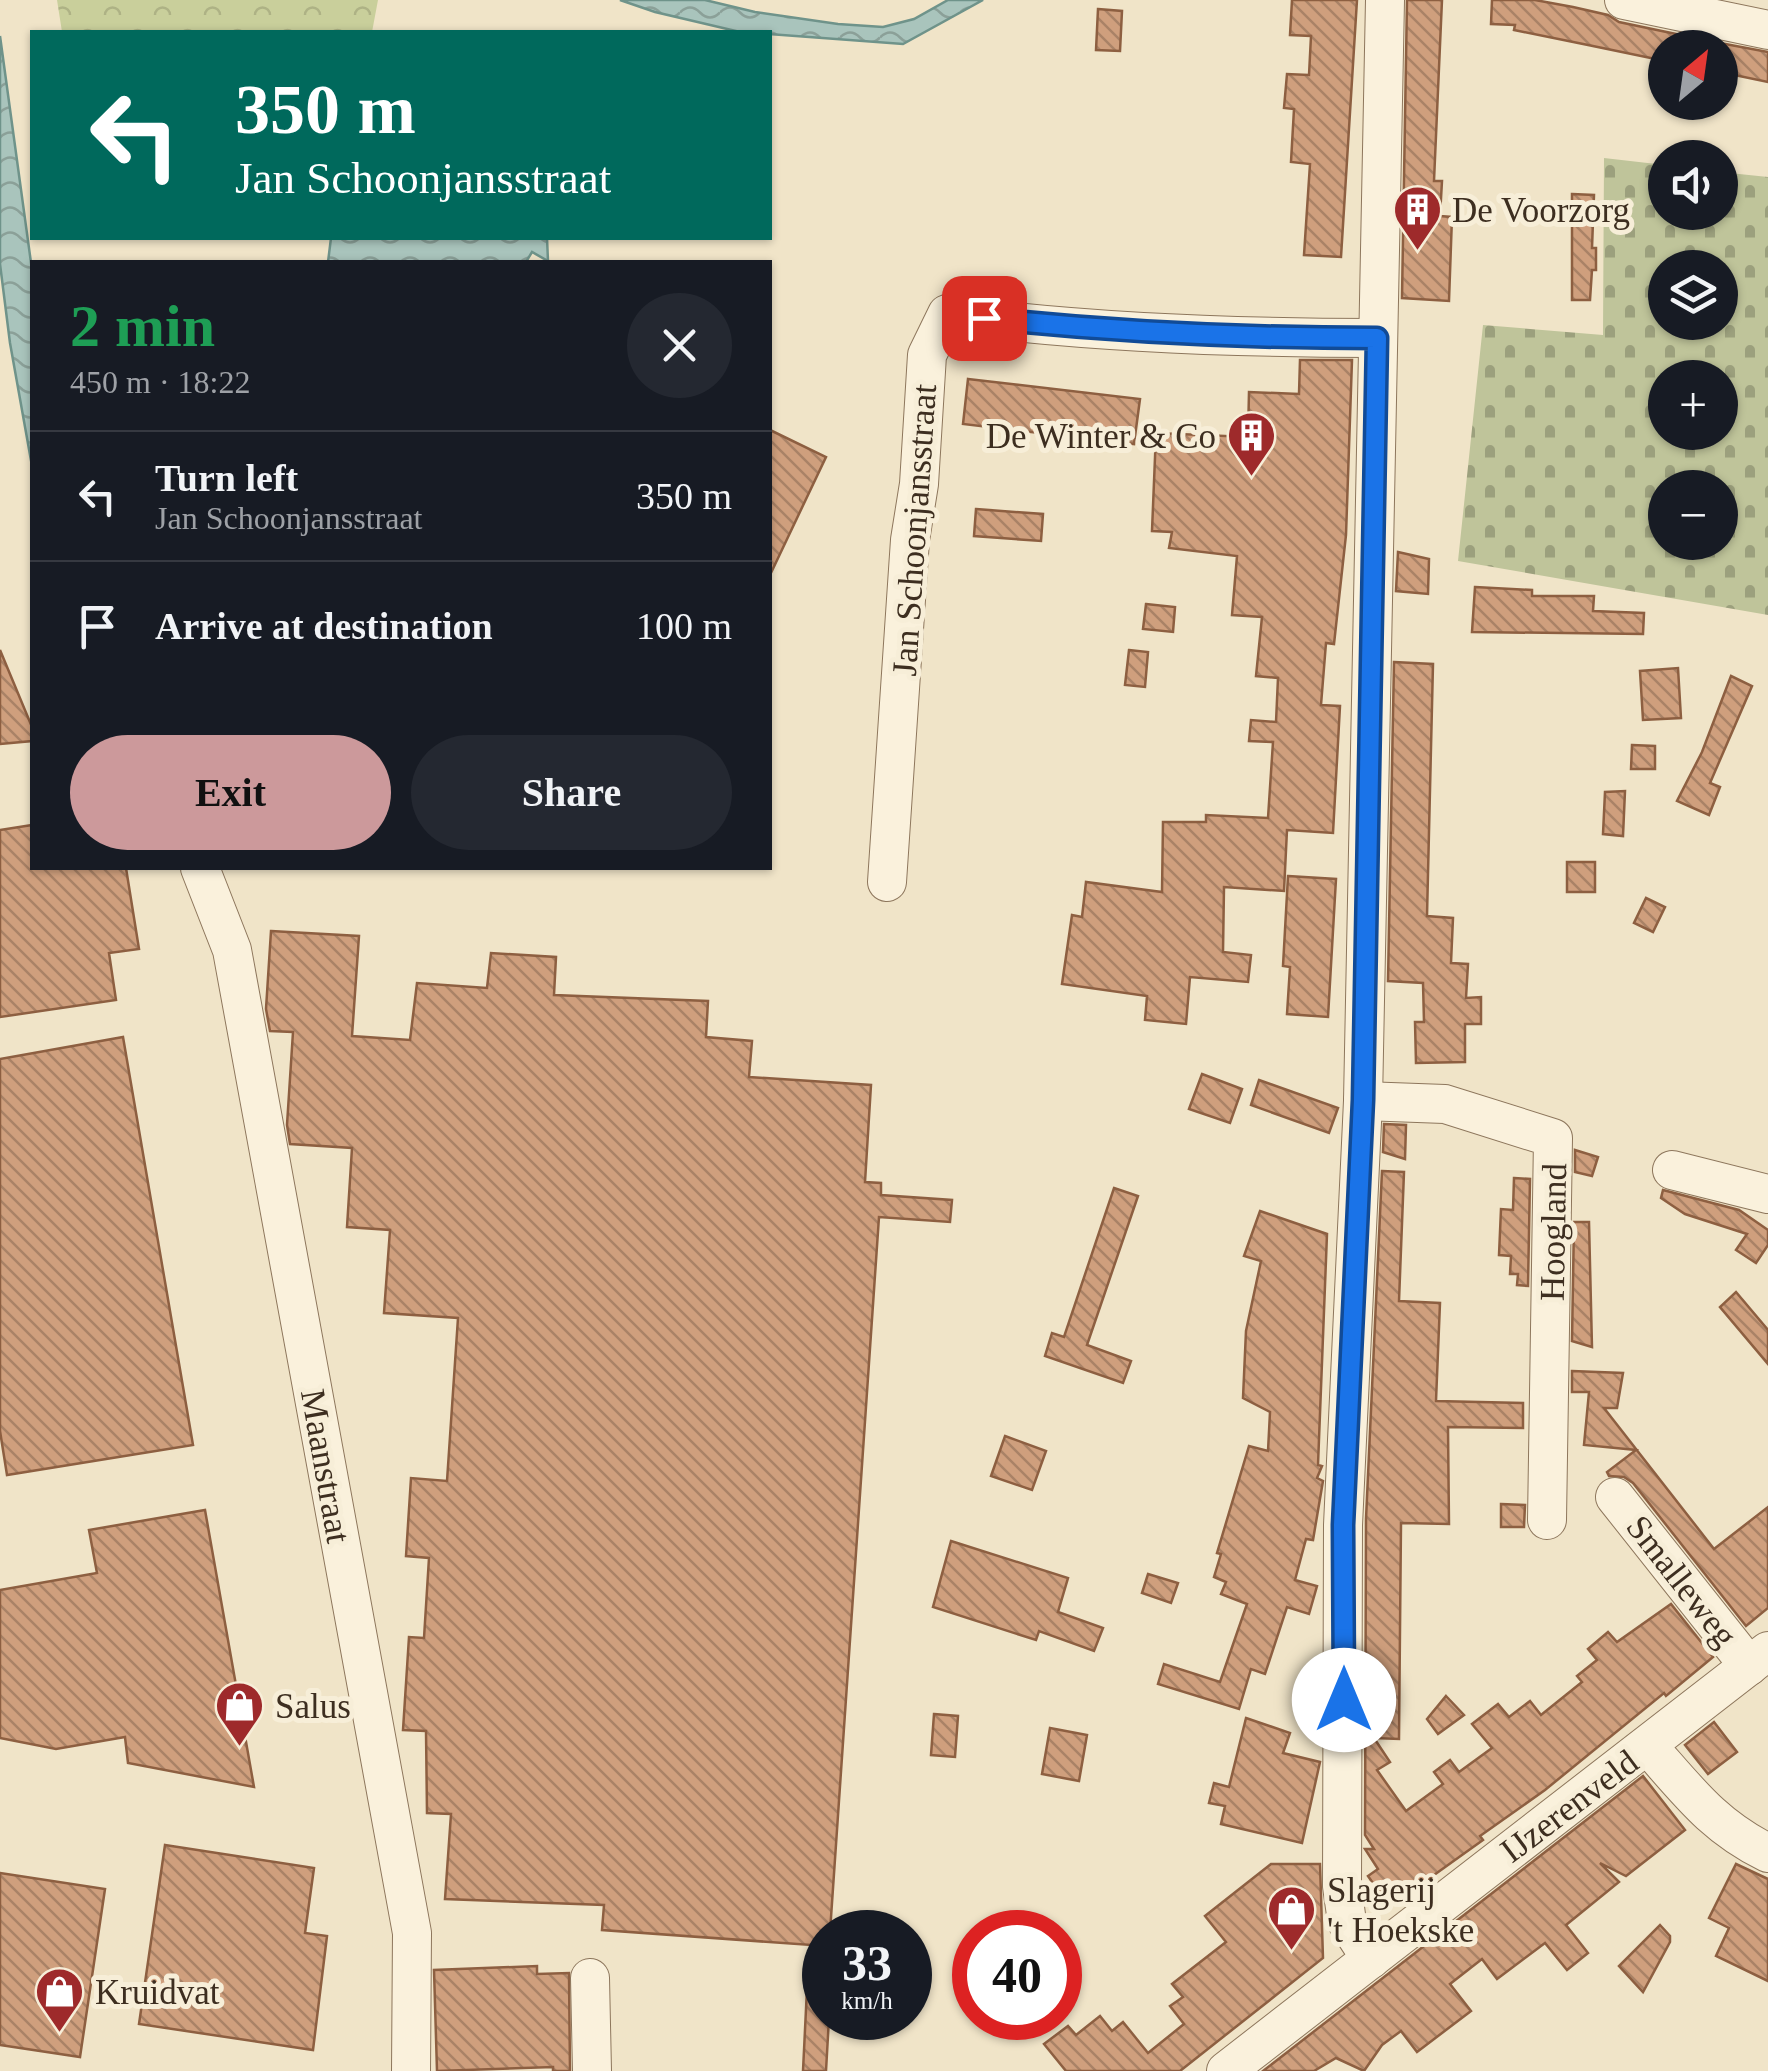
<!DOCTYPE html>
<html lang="en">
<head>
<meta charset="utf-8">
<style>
  body { margin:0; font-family:"Times New Roman",serif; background:#242831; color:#f1f3f6; height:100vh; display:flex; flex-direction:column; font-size:38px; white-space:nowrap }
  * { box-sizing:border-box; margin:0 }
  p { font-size:32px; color:#9ea1a6 }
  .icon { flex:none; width:55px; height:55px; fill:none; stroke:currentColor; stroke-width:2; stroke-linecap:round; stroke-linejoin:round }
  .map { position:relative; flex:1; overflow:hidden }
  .side { position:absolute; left:30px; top:260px; width:742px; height:610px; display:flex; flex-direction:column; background:#171b24; border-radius:0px; box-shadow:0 2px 8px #0004 }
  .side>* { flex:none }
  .banner { position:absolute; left:30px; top:30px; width:742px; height:210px; border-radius:0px; box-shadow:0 2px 8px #0004; background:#00695c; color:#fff; overflow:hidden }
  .needle { width:65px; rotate:29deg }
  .tools { position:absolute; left:1648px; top:30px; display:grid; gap:20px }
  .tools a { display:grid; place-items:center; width:90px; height:90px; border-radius:50%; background:#171b24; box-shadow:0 2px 8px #0004; font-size:50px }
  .speed { position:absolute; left:802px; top:1910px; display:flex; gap:20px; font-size:50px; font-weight:700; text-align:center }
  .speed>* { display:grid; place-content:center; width:130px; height:130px; border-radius:50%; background:#171b24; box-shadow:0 2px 8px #0004; line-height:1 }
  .speed small { font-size:25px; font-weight:400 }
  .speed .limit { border:15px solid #d22; background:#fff; color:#111 }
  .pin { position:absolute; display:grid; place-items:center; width:85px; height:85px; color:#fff; margin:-42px; border-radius:20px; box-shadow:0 5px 15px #0006 }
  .me { position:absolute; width:110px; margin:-55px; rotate:0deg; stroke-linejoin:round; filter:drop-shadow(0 0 8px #0008) }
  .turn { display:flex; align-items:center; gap:35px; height:210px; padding:0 40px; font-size:45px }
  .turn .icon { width:130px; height:130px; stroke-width:2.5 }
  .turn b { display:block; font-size:70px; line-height:85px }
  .round { display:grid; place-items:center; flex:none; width:105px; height:105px; border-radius:52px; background:#242831 }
  .overview { display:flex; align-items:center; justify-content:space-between; height:170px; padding:0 40px }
  h1 { font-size:60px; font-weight:700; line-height:75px; color:#1e9e55 }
  .button { display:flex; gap:20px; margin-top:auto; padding:20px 40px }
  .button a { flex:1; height:115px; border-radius:60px; background:#cc999b; color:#111; font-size:40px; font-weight:700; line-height:115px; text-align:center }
  .button a+a { background:#242831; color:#f1f3f6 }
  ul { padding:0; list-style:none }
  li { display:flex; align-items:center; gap:30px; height:130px; padding:0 40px; border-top:2px solid #363941 }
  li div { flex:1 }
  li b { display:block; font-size:38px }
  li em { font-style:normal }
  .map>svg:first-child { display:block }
  .forest { fill:url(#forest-crowns) }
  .cemetery { fill:url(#cemetery-stones); fill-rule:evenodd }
  .water { fill:url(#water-waves); stroke:#6f938a; stroke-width:2.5 }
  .building { fill:url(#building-back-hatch); stroke:#8d5f41; stroke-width:2.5 }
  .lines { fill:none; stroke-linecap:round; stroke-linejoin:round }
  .minor-casing { stroke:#8d765c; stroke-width:40 }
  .minor { stroke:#faf1dc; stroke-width:38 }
  .route-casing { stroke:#114b97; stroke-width:25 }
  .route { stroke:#1a73e8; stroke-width:18 }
  .labels { text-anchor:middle; stroke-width:10; stroke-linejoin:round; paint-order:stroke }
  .poi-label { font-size:35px; fill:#3d2e20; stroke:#f7eed8; text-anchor:start }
  .street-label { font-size:35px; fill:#3d2e20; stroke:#f7eed8 }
</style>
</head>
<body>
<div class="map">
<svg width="1768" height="2071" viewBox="0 0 1768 2071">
  <defs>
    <pattern id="forest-crowns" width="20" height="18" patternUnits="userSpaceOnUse" patternTransform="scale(2.5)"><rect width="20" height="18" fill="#c9cf9b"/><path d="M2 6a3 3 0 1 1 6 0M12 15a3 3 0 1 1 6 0" fill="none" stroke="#aeb285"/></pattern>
    <pattern id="cemetery-stones" width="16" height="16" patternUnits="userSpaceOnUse" patternTransform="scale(2.5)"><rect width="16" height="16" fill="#bfc49a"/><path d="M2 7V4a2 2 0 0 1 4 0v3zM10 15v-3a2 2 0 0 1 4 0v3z" fill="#9ca07d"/></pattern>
    <pattern id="water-waves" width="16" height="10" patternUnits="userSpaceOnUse" patternTransform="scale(2.5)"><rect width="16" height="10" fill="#a9c4bc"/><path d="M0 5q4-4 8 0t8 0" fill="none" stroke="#8ba098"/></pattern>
    <pattern id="building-back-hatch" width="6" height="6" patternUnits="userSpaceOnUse" patternTransform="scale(2.5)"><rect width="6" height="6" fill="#cf9f7d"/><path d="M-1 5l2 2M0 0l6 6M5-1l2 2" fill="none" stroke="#a98266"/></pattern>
  </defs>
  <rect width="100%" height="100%" fill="#f0e4c8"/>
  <!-- forest -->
  <path class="forest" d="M 57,0 L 378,0 L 372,32 L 62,32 Z"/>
  <!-- cemetery -->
  <path class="cemetery" d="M 1604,158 L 1665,165 L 1665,212 L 1720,212 L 1720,172 L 1768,177 L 1768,615 L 1458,561 L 1483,325 L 1603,335 ZM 1665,268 L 1720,268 L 1720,322 L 1665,322 ZM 1665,378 L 1720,378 L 1720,432 L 1665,432 ZM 1665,488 L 1720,488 L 1720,542 L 1665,542 Z"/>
  <!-- water -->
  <g class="water">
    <path d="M 620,0 L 705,0 L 755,12 L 838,24 L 883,27 L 914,19 L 948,0 L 983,0 L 903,44 L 740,32 L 655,12 Z"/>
    <path d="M 0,36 L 32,270 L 32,466 L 10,343 L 0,264 Z"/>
    <path d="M 331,238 L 547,238 L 548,261 L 532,252 L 526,262 L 328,262 Z"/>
  </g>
  <!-- building -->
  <g class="building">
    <path d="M 1292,0 L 1357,0 L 1341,257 L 1304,255 L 1310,164 L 1291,162 L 1294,109 L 1284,108 L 1287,74 L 1309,75 L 1311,36 L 1290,35 Z"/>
    <path d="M 1407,0 L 1442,0 L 1434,181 L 1442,181 L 1440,216 L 1452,217 L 1449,301 L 1402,298 Z"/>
    <path d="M 1492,0 L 1535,0 L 1573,7 L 1608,15 L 1619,22 L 1719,43 L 1718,48 L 1665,48 L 1665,61 L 1588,45 L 1514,30 L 1515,25 L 1491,24 Z"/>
    <path d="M 1098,9 L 1122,11 L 1120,51 L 1096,50 Z"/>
    <path d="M 1720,43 L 1768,52 L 1768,82 L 1720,72 Z"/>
    <path d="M 1572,194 L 1594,195 L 1592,248 L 1596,248 L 1596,270 L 1592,270 L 1590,300 L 1572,300 Z"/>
    <path d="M 1300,360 L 1352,360 L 1346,535 L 1334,644 L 1326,643 L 1321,705 L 1340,706 L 1333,833 L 1287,830 L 1284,891 L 1224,887 L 1223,952 L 1251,955 L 1248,982 L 1190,977 L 1186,1024 L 1145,1020 L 1147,996 L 1062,984 L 1072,915 L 1082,917 L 1086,882 L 1162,892 L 1163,822 L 1206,822 L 1206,815 L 1268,818 L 1273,742 L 1249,741 L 1251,720 L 1276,722 L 1278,678 L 1256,676 L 1262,617 L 1232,615 L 1237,556 L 1169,548 L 1172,532 L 1152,531 L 1156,433 L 1248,437 L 1249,392 L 1299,394 Z"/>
    <path d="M 968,379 L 1140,399 L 1134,444 L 963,424 Z"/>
    <path d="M 770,430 L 826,457 L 770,575 Z"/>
    <path d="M 976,509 L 1043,514 L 1041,541 L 974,536 Z"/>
    <path d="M 1398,552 L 1429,559 L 1428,594 L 1396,591 Z"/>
    <path d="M 1475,587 L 1532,590 L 1532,596 L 1594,596 L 1593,611 L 1644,613 L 1643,634 L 1472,632 Z"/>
    <path d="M 1146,604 L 1175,607 L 1173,632 L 1143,629 Z"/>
    <path d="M 0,650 L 32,727 L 32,741 L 0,744 Z"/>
    <path d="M 1129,650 L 1148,652 L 1145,687 L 1125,685 Z"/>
    <path d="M 1394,662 L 1433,664 L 1427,916 L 1453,918 L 1451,963 L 1468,964 L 1466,998 L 1481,997 L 1481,1024 L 1465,1024 L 1465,1062 L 1416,1063 L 1415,1022 L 1424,1022 L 1423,983 L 1388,981 Z"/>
    <path d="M 1678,668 L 1681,718 L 1643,720 L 1640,671 Z"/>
    <path d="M 1731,676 L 1752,686 L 1710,783 L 1720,787 L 1709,815 L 1677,801 L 1702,752 Z"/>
    <path d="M 1632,745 L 1655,746 L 1655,769 L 1631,769 Z"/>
    <path d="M 1625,791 L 1623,836 L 1603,834 L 1605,792 Z"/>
    <path d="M 32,825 L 32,868 L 126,868 L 139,949 L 109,953 L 116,1000 L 0,1017 L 0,830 Z"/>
    <rect x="1567" y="862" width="28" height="30"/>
    <path d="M 1288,876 L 1336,879 L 1328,1017 L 1287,1014 L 1290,967 L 1283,966 Z"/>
    <path d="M 1646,898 L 1665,907 L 1653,932 L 1634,923 Z"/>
    <path d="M 271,931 L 359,936 L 352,1036 L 410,1040 L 417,983 L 487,988 L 491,953 L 556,957 L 554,995 L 708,1001 L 706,1037 L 752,1041 L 749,1077 L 871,1085 L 865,1182 L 881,1183 L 881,1195 L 952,1200 L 950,1222 L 879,1217 L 830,1932 L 825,1932 L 825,1946 L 602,1930 L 604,1905 L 445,1899 L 451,1814 L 427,1813 L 426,1731 L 403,1730 L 409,1637 L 424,1638 L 429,1558 L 406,1556 L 411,1478 L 447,1481 L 458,1318 L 384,1313 L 390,1230 L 347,1227 L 352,1148 L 290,1144 L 287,1125 L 293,1032 L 270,1031 L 266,1009 Z"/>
    <path d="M 123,1037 L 193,1445 L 7,1475 L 0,1431 L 0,1059 Z"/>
    <path d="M 1202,1074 L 1242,1089 L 1230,1123 L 1189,1109 Z"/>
    <path d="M 1259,1080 L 1338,1108 L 1329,1133 L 1251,1105 Z"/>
    <path d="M 1384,1124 L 1406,1125 L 1405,1159 L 1383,1152 Z"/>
    <path d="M 1575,1150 L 1598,1157 L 1592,1176 L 1575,1172 Z"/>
    <path d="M 1382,1171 L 1404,1172 L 1399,1301 L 1440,1303 L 1436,1401 L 1523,1403 L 1523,1428 L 1448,1427 L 1449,1524 L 1401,1523 L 1399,1739 L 1374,1738 L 1390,1762 L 1377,1770 L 1406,1811 L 1443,1784 L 1434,1772 L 1450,1760 L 1459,1772 L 1492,1748 L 1472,1724 L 1498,1704 L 1509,1717 L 1530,1701 L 1541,1715 L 1582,1682 L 1577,1676 L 1597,1660 L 1588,1649 L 1608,1632 L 1617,1642 L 1671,1604 L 1713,1657 L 1666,1696 L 1664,1693 L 1545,1790 L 1480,1836 L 1483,1840 L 1399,1900 L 1390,1888 L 1381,1895 L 1368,1876 L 1378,1869 L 1365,1849 L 1374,1849 L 1365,1835 L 1366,1519 Z"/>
    <path d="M 1514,1178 L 1530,1179 L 1528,1286 L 1517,1285 L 1518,1274 L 1510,1274 L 1511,1256 L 1499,1255 L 1501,1209 L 1513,1210 Z"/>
    <path d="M 1114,1188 L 1138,1196 L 1087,1345 L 1131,1361 L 1123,1383 L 1045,1356 L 1052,1333 L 1064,1337 Z"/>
    <path d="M 1663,1190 L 1739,1210 L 1768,1230 L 1768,1245 L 1756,1263 L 1736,1250 L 1747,1234 L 1685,1214 L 1661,1198 Z"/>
    <path d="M 1260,1211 L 1327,1234 L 1318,1465 L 1322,1466 L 1317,1478 L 1323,1481 L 1313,1540 L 1306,1539 L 1295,1580 L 1317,1586 L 1309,1614 L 1287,1607 L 1265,1674 L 1251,1669 L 1239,1709 L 1158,1684 L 1164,1664 L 1220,1682 L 1247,1604 L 1221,1594 L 1226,1582 L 1214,1577 L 1221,1554 L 1217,1553 L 1249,1446 L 1268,1451 L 1270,1412 L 1243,1398 L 1246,1331 L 1261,1261 L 1244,1256 Z"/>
    <path d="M 1574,1222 L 1589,1222 L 1592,1347 L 1572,1341 Z"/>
    <path d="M 1736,1292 L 1768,1330 L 1768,1364 L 1720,1307 Z"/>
    <path d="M 1572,1371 L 1623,1373 L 1617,1408 L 1604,1408 L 1714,1549 L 1768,1507 L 1768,1608 L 1746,1626 L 1633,1483 L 1624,1477 L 1609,1476 L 1607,1472 L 1636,1450 L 1584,1445 L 1589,1392 L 1572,1392 Z"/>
    <path d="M 1005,1436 L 1046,1451 L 1032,1490 L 991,1476 Z"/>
    <path d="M 1501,1504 L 1525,1505 L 1524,1527 L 1501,1527 Z"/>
    <path d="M 205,1510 L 254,1787 L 128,1763 L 125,1737 L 56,1749 L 0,1738 L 0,1590 L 97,1573 L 89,1530 Z"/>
    <path d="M 951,1541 L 1068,1578 L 1058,1612 L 1103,1628 L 1094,1651 L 1039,1631 L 1036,1640 L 933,1607 Z"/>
    <path d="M 1148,1574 L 1178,1583 L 1171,1603 L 1142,1593 Z"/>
    <path d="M 1446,1696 L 1464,1715 L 1438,1734 L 1427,1719 Z"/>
    <path d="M 934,1714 L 958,1716 L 955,1757 L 931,1755 Z"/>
    <path d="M 1246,1718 L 1290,1733 L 1283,1753 L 1320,1762 L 1302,1843 L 1221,1824 L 1225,1806 L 1209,1803 L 1214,1783 L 1229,1787 Z"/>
    <path d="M 1714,1722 L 1737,1752 L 1708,1774 L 1685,1745 Z"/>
    <path d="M 1050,1728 L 1087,1735 L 1079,1781 L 1042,1774 Z"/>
    <path d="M 1643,1776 L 1685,1830 L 1626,1876 L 1600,1863 L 1619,1882 L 1566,1925 L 1588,1953 L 1567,1970 L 1545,1943 L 1497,1979 L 1482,1959 L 1450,1984 L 1471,2011 L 1417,2052 L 1401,2031 L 1382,2045 L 1364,2071 L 1336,2058 L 1314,2071 L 1263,2071 Z"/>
    <path d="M 165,1845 L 314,1868 L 305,1933 L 327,1936 L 313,2050 L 139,2024 Z"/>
    <path d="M 1271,1864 L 1320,1864 L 1323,1958 L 1180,2071 L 1066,2071 L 1044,2044 L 1068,2026 L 1076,2035 L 1100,2016 L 1112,2031 L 1123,2022 L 1148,2053 L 1184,2024 L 1170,2006 L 1183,1997 L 1172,1984 L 1226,1942 L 1205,1916 Z"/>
    <path d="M 1736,1864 L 1768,1879 L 1768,1981 L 1716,1956 L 1729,1928 L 1709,1918 Z"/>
    <path d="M 0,1873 L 105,1889 L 80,2057 L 0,2045 Z"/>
    <path d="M 1660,1925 L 1670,1936 L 1670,1942 L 1643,1992 L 1619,1966 Z"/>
    <path d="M 537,1966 L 537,1974 L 569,1973 L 570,2071 L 553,2071 L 553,2067 L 437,2071 L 434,1970 Z"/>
    <path d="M 808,1968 L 825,1969 L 825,2018 L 829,2018 L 826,2071 L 803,2071 Z"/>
  </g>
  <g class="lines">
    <defs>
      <g id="minor">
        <path d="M 1624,0 L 1768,30"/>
        <path d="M 200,868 L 232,950 L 412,1933 L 411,2071"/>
        <path d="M 887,882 L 910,540 L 919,484 L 927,355 L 947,314 C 1090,333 1233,338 1377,338"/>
        <path d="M 1363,1101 L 1445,1104 L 1553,1138 L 1547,1520"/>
        <path d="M 1672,1170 L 1768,1194"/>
        <path d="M 1615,1497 L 1749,1666"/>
        <path d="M 1648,1746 C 1688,1791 1713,1826 1768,1853"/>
        <path d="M 1371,1959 L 1347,1922 L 1342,1886 L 1343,1525 L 1363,1101 L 1385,0"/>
        <path d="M 590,1978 L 592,2071"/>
        <path d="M 1226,2071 L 1768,1651"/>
      </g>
    </defs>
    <!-- minor casing -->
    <use href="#minor" class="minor-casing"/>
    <!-- minor -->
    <use href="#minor" class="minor"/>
  </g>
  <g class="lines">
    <defs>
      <path id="route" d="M 984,318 C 1115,332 1245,338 1377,338 L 1363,1100 L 1343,1525 L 1344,1700"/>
    </defs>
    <!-- route casing -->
    <use href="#route" class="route-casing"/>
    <!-- route -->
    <use href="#route" class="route"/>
  </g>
  <!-- icons -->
  <defs>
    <symbol id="building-pin" viewBox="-11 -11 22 30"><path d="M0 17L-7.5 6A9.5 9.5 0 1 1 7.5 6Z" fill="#9e2a2b" stroke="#f7eed8"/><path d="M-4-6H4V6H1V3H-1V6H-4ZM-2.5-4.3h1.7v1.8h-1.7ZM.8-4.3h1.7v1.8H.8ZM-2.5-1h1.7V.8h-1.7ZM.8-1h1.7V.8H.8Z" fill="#fff"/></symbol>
    <symbol id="shop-pin" viewBox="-11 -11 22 30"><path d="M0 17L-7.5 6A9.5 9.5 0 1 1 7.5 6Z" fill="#9e2a2b" stroke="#f7eed8"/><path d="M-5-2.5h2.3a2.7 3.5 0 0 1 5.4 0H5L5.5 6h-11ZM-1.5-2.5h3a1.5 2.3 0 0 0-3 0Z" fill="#fff"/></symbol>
  </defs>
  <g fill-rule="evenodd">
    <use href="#building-pin" x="1390" y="182" width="55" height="75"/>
    <use href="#building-pin" x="1224" y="408" width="55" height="75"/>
    <use href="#shop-pin" x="212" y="1678" width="55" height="75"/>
    <use href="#shop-pin" x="1264" y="1882" width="55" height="75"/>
    <use href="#shop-pin" x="32" y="1964" width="55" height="75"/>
  </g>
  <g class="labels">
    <!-- poi labels -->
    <g class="poi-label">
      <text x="1452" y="222">De Voorzorg</text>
      <text x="1216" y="448" text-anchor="end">De Winter &amp; Co</text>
      <text x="275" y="1718">Salus</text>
      <text x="1327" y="1902">Slagerij<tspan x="1327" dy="40">'t Hoekske</tspan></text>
      <text x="95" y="2004">Kruidvat</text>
    </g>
    <!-- street labels -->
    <g class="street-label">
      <text transform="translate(914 530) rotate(-86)" y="12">Jan Schoonjansstraat</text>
      <text transform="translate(1553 1232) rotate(-89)" y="12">Hoogland</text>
      <text transform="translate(326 1466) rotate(80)" y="12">Maanstraat</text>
      <text transform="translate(1682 1581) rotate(52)" y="12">Smalleweg</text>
      <text transform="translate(1569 1806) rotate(-37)" y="12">IJzerenveld</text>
    </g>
  </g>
</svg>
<div class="tools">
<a><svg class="needle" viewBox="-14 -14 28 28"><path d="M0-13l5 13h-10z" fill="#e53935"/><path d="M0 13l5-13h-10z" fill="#9ea1a6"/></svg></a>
<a><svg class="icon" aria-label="sound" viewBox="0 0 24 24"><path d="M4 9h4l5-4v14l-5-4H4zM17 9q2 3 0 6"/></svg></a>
<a><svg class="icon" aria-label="layers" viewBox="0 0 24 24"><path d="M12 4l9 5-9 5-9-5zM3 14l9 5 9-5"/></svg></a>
<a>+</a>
<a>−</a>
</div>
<div class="speed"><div>33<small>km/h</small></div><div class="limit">40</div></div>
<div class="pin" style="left:984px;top:318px;background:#d93025"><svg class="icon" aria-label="arrive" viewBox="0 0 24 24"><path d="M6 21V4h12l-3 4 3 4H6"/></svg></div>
<svg class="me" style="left:1344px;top:1700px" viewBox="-20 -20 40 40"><circle r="19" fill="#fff"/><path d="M0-13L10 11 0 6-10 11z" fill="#1a73e8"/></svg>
<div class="banner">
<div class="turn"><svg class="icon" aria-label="left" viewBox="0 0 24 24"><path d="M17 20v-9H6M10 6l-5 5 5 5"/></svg><div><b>350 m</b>Jan Schoonjansstraat</div></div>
</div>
<section class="side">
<div class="overview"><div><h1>2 min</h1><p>450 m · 18:22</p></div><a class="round"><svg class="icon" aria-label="close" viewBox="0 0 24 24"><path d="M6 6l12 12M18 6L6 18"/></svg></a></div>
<ul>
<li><svg class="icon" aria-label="left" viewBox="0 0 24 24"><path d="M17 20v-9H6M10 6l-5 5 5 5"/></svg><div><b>Turn left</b><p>Jan Schoonjansstraat</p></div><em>350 m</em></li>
<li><svg class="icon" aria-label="arrive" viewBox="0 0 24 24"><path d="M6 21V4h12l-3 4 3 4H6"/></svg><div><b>Arrive at destination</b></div><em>100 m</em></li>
</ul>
<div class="button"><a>Exit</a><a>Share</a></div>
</section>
</div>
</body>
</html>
